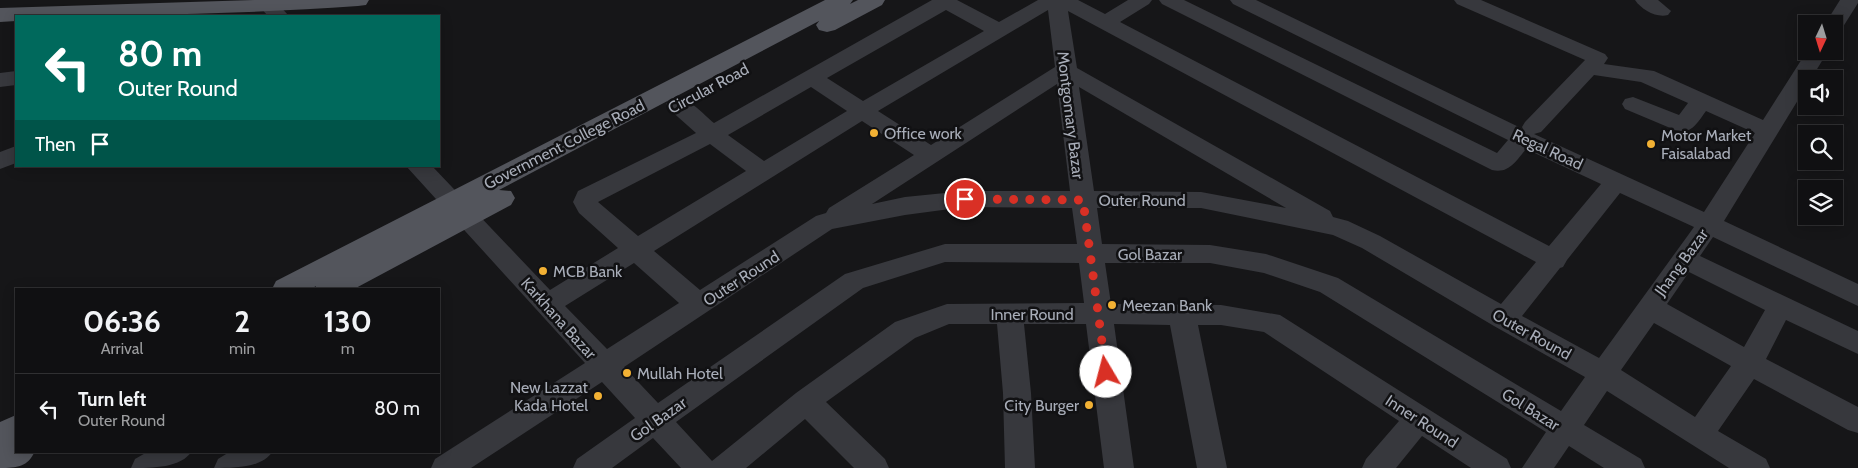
<!DOCTYPE html>
<html lang="en">
<head>
<meta charset="utf-8">
<style>
  body { margin:0; font-family:Cabin,sans-serif; background:#19191b; color:#f1f3f6; height:100vh; display:flex; flex-direction:column; font-size:19px; white-space:nowrap }
  * { box-sizing:border-box; margin:0 }
  p { font-size:16px; color:#9c9d9f }
  .icon { flex:none; width:28px; height:28px; fill:none; stroke:currentColor; stroke-width:2; stroke-linecap:round; stroke-linejoin:round }
  .map { position:relative; flex:1; overflow:hidden }
  .panel { position:absolute; left:15px; top:288px; width:425px; height:165px; display:flex; flex-direction:column; background:#101012; border-radius:0px; box-shadow:0 2px 12px #0003,0 0 0 1px #303032 }
  .panel>* { flex:none }
  .hud { position:absolute; left:15px; top:15px; width:425px; height:152px; border-radius:0px; box-shadow:0 2px 12px #0003,0 0 0 1px #303032; background:#00695c; color:#fff; overflow:hidden }
  .needle { width:32px; rotate:184deg }
  .tools { position:absolute; left:1798px; top:15px; display:grid; gap:10px }
  .tools a { display:grid; place-items:center; width:45px; height:45px; border-radius:0px; background:#101012; box-shadow:0 2px 12px #0003,0 0 0 1px #303032; font-size:25px }
  .pin { position:absolute; display:grid; place-items:center; width:42px; height:42px; color:#fff; margin:-21px; border:2px solid #fff; border-radius:50%; box-shadow:0 1px 5px #0007 }
  .me { position:absolute; width:55px; margin:-28px; rotate:352deg; stroke-linejoin:round; filter:drop-shadow(0 0 4px #0008) }
  .turn { display:flex; align-items:center; gap:18px; height:105px; padding:0 20px; font-size:22px }
  .turn .icon { width:65px; height:65px; stroke-width:2.5 }
  .turn b { display:block; font-size:35px; line-height:42px }
  .then { display:flex; align-items:center; height:48px; padding:0 20px; background:#0003; gap:10px; font-size:19px }
  .eta { display:flex; justify-content:space-evenly; align-items:center; height:85px; text-align:center }
  .eta b { font-size:30px; font-weight:800; line-height:35px }
  ul { padding:0; list-style:none }
  li { display:flex; align-items:center; gap:15px; height:70px; padding:0 20px; border-top:1px solid #303032 }
  li div { flex:1 }
  li b { display:block; font-size:19px }
  li em { font-style:normal }
  .map>svg:first-child { display:block }
  .lines { fill:none; stroke-linecap:round; stroke-linejoin:round }
  .minor { fill:#37383d; fill-rule:evenodd }
  .major { fill:#53555c; fill-rule:evenodd }
  .route { stroke:#d93025; stroke-width:9; stroke-dasharray:0 16.2 }
  .poi-dot { fill:#f2b134; stroke:#111113; stroke-width:2 }
  .labels { text-anchor:middle; stroke-width:5; stroke-linejoin:round; paint-order:stroke }
  .street-label { font-size:16px; fill:#a8adb8; stroke:#111113 }
  .poi-label { font-size:16px; fill:#a8adb8; stroke:#111113; text-anchor:start }
</style>
</head>
<body>
<div class="map">
<svg width="1858" height="468" viewBox="0 0 1858 468">
  <rect width="100%" height="100%" fill="#161618"/>
  <g class="lines">
    <!-- minor -->
    <g class="minor">
      <path d="M 269,0 L 276,2 L 289,16 L 268,16 L 259,6 L 262,2 Z"/>
      <path d="M 932,0 L 957,0 L 999,22 L 1038,0 L 1078,0 L 1105,14 L 1128,0 L 1152,0 L 1149,4 L 1120,22 L 1549,246 L 1601,184 L 1526,149 C 1516,161 1509,174 1492,170 L 1162,4 L 1159,0 L 1184,0 L 1497,153 L 1508,140 L 1233,4 L 1230,0 L 1256,0 L 1523,129 L 1522,127 L 1525,122 L 1585,60 L 1457,4 L 1454,0 L 1481,0 L 1605,54 L 1608,58 L 1604,64 L 1654,71 L 1763,120 L 1807,51 L 1828,51 L 1811,79 L 1806,79 L 1806,87 L 1724,221 L 1858,284 L 1858,306 L 1713,237 L 1700,256 L 1858,331 L 1858,354 L 1786,320 L 1766,359 L 1858,407 L 1858,433 L 1848,430 L 1754,379 L 1718,431 L 1766,459 L 1770,468 L 1729,468 L 1607,391 L 1584,425 L 1641,459 L 1645,468 L 1604,468 L 1569,446 L 1554,468 L 1522,468 L 1546,432 L 1320,292 L 1264,273 L 1210,263 L 1105,263 L 1111,304 L 1221,305 L 1280,315 L 1507,459 L 1511,468 L 1471,468 L 1422,436 L 1396,468 L 1362,468 L 1366,459 L 1399,421 L 1264,332 L 1221,325 L 1198,325 L 1227,468 L 1197,468 L 1170,325 L 1114,324 L 1134,468 L 1104,468 L 1086,324 L 1024,324 L 1031,393 L 1035,468 L 1005,468 L 1003,393 L 997,324 L 949,324 L 915,338 L 826,402 L 885,459 L 889,468 L 854,468 L 805,419 L 746,468 L 681,468 L 653,438 L 612,468 L 573,468 L 577,459 L 635,418 L 602,382 L 471,468 L 431,468 L 435,459 L 585,363 L 406,166 L 432,166 L 550,290 L 618,248 L 579,213 L 573,202 L 578,191 L 696,133 L 669,109 L 666,104 L 669,99 C 687,94 701,112 714,123 ZM 946,10 L 984,31 L 863,101 L 827,78 ZM 1048,10 L 1055,67 L 931,145 L 878,111 ZM 1068,11 L 1536,262 L 1501,304 L 1380,236 L 1348,221 L 1333,217 L 1330,211 L 1077,68 ZM 1594,75 L 1641,82 L 1688,103 L 1679,115 L 1633,97 L 1625,99 L 1622,104 L 1625,109 L 1675,130 C 1692,135 1697,123 1706,111 L 1755,133 L 1704,212 L 1534,134 L 1541,132 ZM 1057,84 L 1070,191 L 965,191 L 905,197 L 872,204 ZM 811,87 L 847,111 L 764,161 L 728,135 ZM 1079,87 L 1286,208 L 1201,192 L 1094,191 ZM 862,121 L 914,155 L 829,208 L 826,213 L 816,216 L 700,290 L 654,251 ZM 710,144 L 746,171 L 638,236 L 598,202 ZM 1620,193 L 1694,227 L 1599,358 L 1522,316 L 1560,268 L 1563,267 L 1567,260 ZM 965,207 L 1072,208 L 1077,244 L 945,244 L 845,274 L 658,403 L 624,367 L 832,229 L 905,215 ZM 1097,208 L 1201,208 L 1333,235 L 1362,248 L 1494,326 L 1585,377 L 1561,411 L 1338,278 L 1266,254 L 1210,245 L 1102,244 ZM 945,262 L 1079,263 L 1084,303 L 947,304 L 895,322 L 796,393 L 712,461 L 676,422 L 863,288 ZM 634,263 L 679,303 L 607,349 L 565,306 ZM 1689,272 L 1765,310 L 1744,347 L 1667,304 ZM 1654,323 L 1731,366 L 1695,417 L 1621,370 Z"/>
      <path d="M 1635,0 L 1658,0 L 1671,11 L 1668,15 C 1656,18 1642,10 1635,0 Z"/>
      <path d="M 1840,0 L 1858,0 L 1858,3 L 1841,30 L 1834,32 L 1834,24 L 1825,24 Z"/>
      <path d="M 16,71 L 16,85 L 0,87 L 0,73 Z"/>
      <path d="M 16,146 L 16,163 L 0,169 L 0,152 Z"/>
      <path d="M 149,451 L 192,451 C 181,468 153,468 131,468 L 135,459 Z"/>
      <path d="M 231,451 L 273,451 C 262,468 236,468 214,468 L 218,459 Z"/>
    </g>
    <!-- major -->
    <g class="major">
      <path d="M 254,0 L 369,0 L 366,5 L 358,6 C 244,14 131,16 16,16 L 16,21 L 0,22 L 0,8 Z"/>
      <path d="M 825,0 L 853,0 L 850,4 L 858,0 L 885,0 L 882,5 L 835,30 L 827,32 L 819,30 L 816,25 L 819,21 L 499,190 L 511,191 L 515,198 L 511,205 L 354,289 L 315,289 L 316,286 L 311,289 L 272,289 L 276,281 Z"/>
      <path d="M 16,415 L 16,451 L 35,451 C 28,467 17,468 0,468 L 0,422 Z"/>
    </g>
  </g>
  <g class="lines">
    <!-- route -->
    <path class="route" d="M 965,199 L 1083,200 L 1106,372"/>
  </g>
  <!-- markers -->
  <g class="poi-dot">
    <circle cx="874" cy="133" r="5"/>
    <circle cx="1651" cy="144" r="5"/>
    <circle cx="543" cy="271" r="5"/>
    <circle cx="1112" cy="305" r="5"/>
    <circle cx="627" cy="373" r="5"/>
    <circle cx="598" cy="396" r="5"/>
    <circle cx="1089" cy="405" r="5"/>
  </g>
  <g class="labels">
    <!-- street labels -->
    <g class="street-label">
      <text transform="translate(708 88) rotate(-28)" y="6">Circular Road</text>
      <text transform="translate(1071 115) rotate(83)" y="6">Montgomary Bazar</text>
      <text transform="translate(564 144) rotate(-27)" y="6">Government College Road</text>
      <text transform="translate(1548 149) rotate(25)" y="6">Regal Road</text>
      <text x="1142" y="206">Outer Round</text>
      <text x="1150" y="260">Gol Bazar</text>
      <text transform="translate(1681 262) rotate(-54)" y="6">Jhang Bazar</text>
      <text transform="translate(741 278) rotate(-33)" y="6">Outer Round</text>
      <text x="1032" y="320">Inner Round</text>
      <text transform="translate(559 318) rotate(48)" y="6">Karkhana Bazar</text>
      <text transform="translate(1532 334) rotate(29)" y="6">Outer Round</text>
      <text transform="translate(1531 409) rotate(32)" y="6">Gol Bazar</text>
      <text transform="translate(658 419) rotate(-35)" y="6">Gol Bazar</text>
      <text transform="translate(1422 421) rotate(33)" y="6">Inner Round</text>
    </g>
    <!-- poi labels -->
    <g class="poi-label">
      <text x="884" y="139">Office work</text>
      <text x="1661" y="141">Motor Market<tspan x="1661" dy="18">Faisalabad</tspan></text>
      <text x="553" y="277">MCB Bank</text>
      <text x="1122" y="311">Meezan Bank</text>
      <text x="637" y="379">Mullah Hotel</text>
      <text x="588" y="393" text-anchor="end">New Lazzat<tspan x="588" dy="18">Kada Hotel</tspan></text>
      <text x="1079" y="411" text-anchor="end">City Burger</text>
    </g>
  </g>
</svg>
<div class="tools">
<a><svg class="needle" viewBox="-14 -14 28 28"><path d="M0-13l5 13h-10z" fill="#e53935"/><path d="M0 13l5-13h-10z" fill="#9c9d9f"/></svg></a>
<a><svg class="icon" aria-label="sound" viewBox="0 0 24 24"><path d="M4 9h4l5-4v14l-5-4H4zM17 9q2 3 0 6"/></svg></a>
<a><svg class="icon" aria-label="search" viewBox="0 0 24 24"><circle cx="10" cy="10" r="6"/><path d="M15 15l6 6"/></svg></a>
<a><svg class="icon" aria-label="layers" viewBox="0 0 24 24"><path d="M12 4l9 5-9 5-9-5zM3 14l9 5 9-5"/></svg></a>
</div>
<div class="pin" style="left:965px;top:199px;background:#d93025"><svg class="icon" aria-label="arrive" viewBox="0 0 24 24"><path d="M6 21V4h12l-3 4 3 4H6"/></svg></div>
<svg class="me" style="left:1106px;top:372px" viewBox="-20 -20 40 40"><circle r="19" fill="#fff"/><path d="M0-13L10 11 0 6-10 11z" fill="#d93025"/></svg>
<div class="hud">
<div class="turn"><svg class="icon" aria-label="left" viewBox="0 0 24 24"><path d="M17 20v-9H6M10 6l-5 5 5 5"/></svg><div><b>80 m</b>Outer Round</div></div>
<div class="then">Then<svg class="icon" aria-label="arrive" viewBox="0 0 24 24"><path d="M6 21V4h12l-3 4 3 4H6"/></svg></div>
</div>
<section class="panel">
<div class="eta">
<div><b>06:36</b><p>Arrival</p></div>
<div><b>2</b><p>min</p></div>
<div><b>130</b><p>m</p></div>
</div>
<ul>
<li><svg class="icon" aria-label="left" viewBox="0 0 24 24"><path d="M17 20v-9H6M10 6l-5 5 5 5"/></svg><div><b>Turn left</b><p>Outer Round</p></div><em>80 m</em></li>
</ul>
</section>
</div>
</body>
</html>
